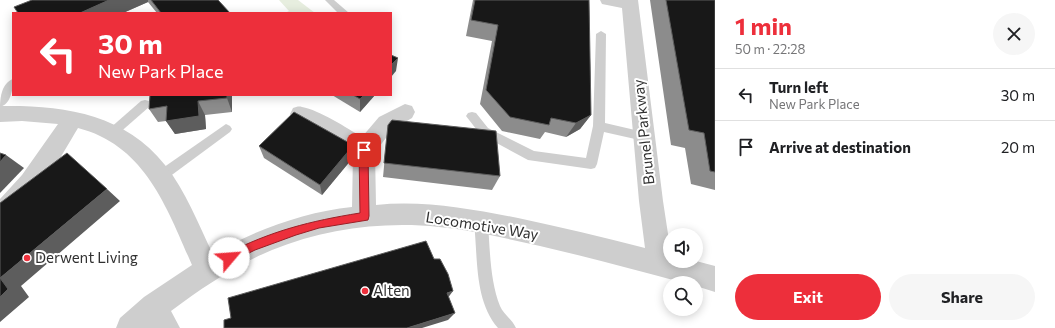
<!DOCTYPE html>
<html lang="en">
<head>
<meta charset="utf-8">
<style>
  body { margin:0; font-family:Commissioner,sans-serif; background:#f6f6f6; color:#202124; height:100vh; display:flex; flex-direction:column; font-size:15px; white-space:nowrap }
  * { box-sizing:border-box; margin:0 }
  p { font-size:13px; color:#757577 }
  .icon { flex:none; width:22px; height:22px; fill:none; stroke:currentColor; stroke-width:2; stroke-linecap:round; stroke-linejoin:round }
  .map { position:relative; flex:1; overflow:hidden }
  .details { display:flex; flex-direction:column; background:#fff; width:340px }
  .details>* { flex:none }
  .guide { position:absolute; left:12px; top:12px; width:380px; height:84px; border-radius:0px; box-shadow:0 2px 10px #0003; background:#ed2f3b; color:#fff; overflow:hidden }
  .buttons { position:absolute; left:663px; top:228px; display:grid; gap:8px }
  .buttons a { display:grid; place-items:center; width:40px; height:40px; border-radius:50%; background:#fff; box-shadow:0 2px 10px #0003; font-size:20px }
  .pin { position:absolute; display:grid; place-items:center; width:34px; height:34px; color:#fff; margin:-17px; border-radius:8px; box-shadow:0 2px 6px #0006 }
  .me { position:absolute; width:44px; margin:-22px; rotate:63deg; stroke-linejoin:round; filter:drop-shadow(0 0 3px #0008) }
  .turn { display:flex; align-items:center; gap:14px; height:84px; padding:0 20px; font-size:18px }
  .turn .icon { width:52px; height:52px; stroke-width:2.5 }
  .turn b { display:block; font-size:28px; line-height:34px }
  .round { display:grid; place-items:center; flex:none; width:42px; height:42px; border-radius:21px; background:#f6f6f6 }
  .summary { display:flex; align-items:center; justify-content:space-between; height:68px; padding:0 20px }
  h1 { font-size:24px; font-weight:700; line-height:30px; color:#ed2f3b }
  .button { display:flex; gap:8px; margin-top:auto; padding:8px 20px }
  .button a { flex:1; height:46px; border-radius:24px; background:#ed2f3b; color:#fff; font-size:16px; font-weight:700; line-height:46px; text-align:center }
  .button a+a { background:#f6f6f6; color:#202124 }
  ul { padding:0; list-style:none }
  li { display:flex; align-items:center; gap:12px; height:52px; padding:0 20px; border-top:1px solid #e0e0e0 }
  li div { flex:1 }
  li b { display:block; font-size:15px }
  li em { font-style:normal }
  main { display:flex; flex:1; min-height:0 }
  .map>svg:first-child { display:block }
  .green { fill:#e7eedf }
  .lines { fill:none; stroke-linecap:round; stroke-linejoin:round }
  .service { fill:#cecece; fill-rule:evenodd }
  .minor { fill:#cecece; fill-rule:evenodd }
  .wall { fill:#8c8c8c }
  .shaded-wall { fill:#5d5d5d }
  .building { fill:#181818; stroke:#5d5d5d }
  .route { fill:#ed2f3b; stroke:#9a1f26 }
  .poi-dot { fill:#ed2f3b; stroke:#fff; stroke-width:1.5 }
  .labels { text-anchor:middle; stroke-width:4; stroke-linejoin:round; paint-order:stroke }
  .street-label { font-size:15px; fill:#313131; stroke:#fff }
  .poi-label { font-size:15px; fill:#313131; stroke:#fff; text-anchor:start }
</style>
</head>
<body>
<main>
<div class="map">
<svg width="715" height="328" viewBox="0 0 715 328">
  <rect width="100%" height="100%" fill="#fff"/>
  <!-- green -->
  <path class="green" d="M 279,0 L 298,0 L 315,13 L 285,13 L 289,11 Z"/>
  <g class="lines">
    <!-- service -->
    <g class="service">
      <path d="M 325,0 L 334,0 L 349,13 L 338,13 Z"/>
      <path d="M 601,31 L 606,34 L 605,123 L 648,133 L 650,136 L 648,139 L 644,141 L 604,132 L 597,164 L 595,168 L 591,169 L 528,160 L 480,134 L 466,116 L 468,113 L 472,112 L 476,113 L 488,128 L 534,151 L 586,158 L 593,126 L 596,34 Z"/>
      <path d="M 13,79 C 13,89 11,104 0,107 C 0,97 2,83 13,79 Z"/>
      <path d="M 145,100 L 149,101 L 150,104 L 149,107 L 117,135 L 113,137 L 109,135 L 107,132 L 109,129 L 141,101 Z"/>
      <path d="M 226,124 L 230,126 L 232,129 L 230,132 L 165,180 L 161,181 L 157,180 L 155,176 L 157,172 Z"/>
      <path d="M 481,217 L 486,219 L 488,223 C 490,250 490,281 500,306 C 503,314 512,319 516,328 L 498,328 C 474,300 478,258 474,223 L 476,219 Z"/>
    </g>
    <!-- minor -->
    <path class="minor" d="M 600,0 L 638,0 L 663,201 L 670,247 L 670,261 L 696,261 L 715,266 L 715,292 L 696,286 L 696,283 L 684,283 C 636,270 588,257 540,246 C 507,239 473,230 439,227 C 383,221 324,229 272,250 C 236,265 203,287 171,311 L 180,328 L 116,328 L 120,318 L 144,297 L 192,265 C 167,208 145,145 78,128 C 61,156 31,213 0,225 L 0,199 L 22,175 L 58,124 L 22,121 L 0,122 L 0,106 C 62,105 124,113 165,165 C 186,191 198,224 213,254 C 255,230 304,212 352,207 L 353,154 L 328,137 L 293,120 L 290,114 L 293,108 C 296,107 299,106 302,107 C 319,110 347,128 362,137 L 379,117 L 405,104 L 412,106 L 415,112 L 412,118 L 393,129 L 375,152 L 376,205 C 423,200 471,209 518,218 C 560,227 603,237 645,248 L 639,201 L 622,8 L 602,4 Z"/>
  </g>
  <!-- wall -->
  <g class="wall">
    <path d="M 32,0 L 218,0 L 230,13 L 157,13 L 148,2 L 123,13 L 18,13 Z"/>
    <path d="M 473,0 L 589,0 L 591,115 L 580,129 L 566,137 L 545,132 L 540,139 L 502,131 L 480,104 L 492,41 L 466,36 Z"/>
    <path d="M 650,0 L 715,0 L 715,190 L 691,184 L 685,148 L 671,145 Z"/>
    <path d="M 150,95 L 232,95 L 232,112 L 205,115 L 206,129 L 175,134 L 166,121 L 158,122 L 149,109 Z"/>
    <path d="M 332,95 L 375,95 L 360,112 Z"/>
    <path d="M 388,125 L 500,176 L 492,190 L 383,177 Z"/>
    <path d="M 259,146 L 351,160 L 322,195 L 264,158 Z"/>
  </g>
  <!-- shaded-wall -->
  <g class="shaded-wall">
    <path d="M 109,0 L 148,0 L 148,2 L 123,13 L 80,13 Z"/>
    <path d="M 398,58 L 396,71 L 391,77 L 391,65 Z"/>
    <path d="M 227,95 L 232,95 L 232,112 L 227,98 Z"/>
    <path d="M 364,95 L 375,95 L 360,112 L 360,99 Z"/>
    <path d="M 198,101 L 205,115 L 206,129 L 175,134 L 166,121 Z"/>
    <path d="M 591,115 L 580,129 L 566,137 L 576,123 Z"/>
    <path d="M 351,144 L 351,160 L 322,195 L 320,185 Z"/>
    <path d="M 6,155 L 24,168 L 0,193 L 0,162 Z"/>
    <path d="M 107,189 L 120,201 L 21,286 L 29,297 L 0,322 L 0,278 Z"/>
    <path d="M 453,291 L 447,299 L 447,293 Z"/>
    <path d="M 455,313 L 448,320 L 422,328 L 407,328 Z"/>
  </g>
  <!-- building -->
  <g class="building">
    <path d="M 32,0 L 109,0 L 80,13 L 18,13 L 14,7 Z"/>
    <path d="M 151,0 L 218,0 L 230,13 L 161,13 Z"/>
    <path d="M 475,0 L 589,0 L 591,115 L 576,123 L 551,118 L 549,125 L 510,117 L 486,90 L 498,25 L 471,20 Z"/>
    <path d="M 666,0 L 715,0 L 715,172 L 710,171 L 704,133 L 689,130 Z"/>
    <path d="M 391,55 L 398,58 L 391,65 Z"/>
    <path d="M 150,95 L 227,95 L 227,98 L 198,101 L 199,116 L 166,121 L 167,106 L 149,109 Z"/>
    <path d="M 353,95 L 364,95 L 360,99 Z"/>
    <path d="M 294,112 L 351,144 L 351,148 L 320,185 L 259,146 Z"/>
    <path d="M 392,120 L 496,131 L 500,176 L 384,163 L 388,125 Z"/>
    <path d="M 0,153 L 6,155 L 0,162 Z"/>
    <path d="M 67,153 L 107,189 L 0,278 L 8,289 L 0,297 L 0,203 Z"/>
    <path d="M 426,241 L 434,259 L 440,259 L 448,274 L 453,291 L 447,293 L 455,313 L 407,328 L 224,328 L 224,320 L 231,318 L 228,298 Z"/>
  </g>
  <!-- route -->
  <path class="route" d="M 364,147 L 368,150 L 369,216 L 368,220 L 319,228 L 296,235 L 255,250 L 229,263 L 226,261 L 224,258 L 226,254 C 271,231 310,221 360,213 L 359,150 Z"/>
  <!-- markers -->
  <g class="poi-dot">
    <circle cx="27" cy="258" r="4"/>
    <circle cx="365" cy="291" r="4"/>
  </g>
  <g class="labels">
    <!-- street labels -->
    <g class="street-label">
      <text transform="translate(644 132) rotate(-96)" y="5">Brunel Parkway</text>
      <text transform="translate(482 226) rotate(9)" y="5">Locomotive Way</text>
    </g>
    <!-- poi labels -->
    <g class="poi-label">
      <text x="35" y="263">Derwent Living</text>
      <text x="373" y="296">Alten</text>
    </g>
  </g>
</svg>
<div class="buttons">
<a><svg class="icon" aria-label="sound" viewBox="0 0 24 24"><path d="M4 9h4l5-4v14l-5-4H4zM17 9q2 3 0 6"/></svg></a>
<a><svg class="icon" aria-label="search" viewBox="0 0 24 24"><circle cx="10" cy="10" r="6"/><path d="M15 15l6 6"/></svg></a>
</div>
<div class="pin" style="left:364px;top:150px;background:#d93025"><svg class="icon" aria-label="arrive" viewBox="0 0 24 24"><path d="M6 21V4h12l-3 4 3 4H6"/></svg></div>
<svg class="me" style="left:229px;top:258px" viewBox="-20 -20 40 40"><circle r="19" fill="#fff"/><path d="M0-13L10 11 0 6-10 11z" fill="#ed2f3b"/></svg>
<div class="guide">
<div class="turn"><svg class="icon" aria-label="left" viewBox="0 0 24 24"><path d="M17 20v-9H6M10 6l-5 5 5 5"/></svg><div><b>30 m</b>New Park Place</div></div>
</div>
</div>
<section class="details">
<div class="summary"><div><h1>1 min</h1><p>50 m · 22:28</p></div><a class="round"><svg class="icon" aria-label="close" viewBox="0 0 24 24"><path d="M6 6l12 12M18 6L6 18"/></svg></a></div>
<ul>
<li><svg class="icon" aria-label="left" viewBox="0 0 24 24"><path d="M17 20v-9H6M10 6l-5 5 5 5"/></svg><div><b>Turn left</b><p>New Park Place</p></div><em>30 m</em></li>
<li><svg class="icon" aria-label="arrive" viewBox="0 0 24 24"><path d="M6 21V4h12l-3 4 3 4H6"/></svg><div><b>Arrive at destination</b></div><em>20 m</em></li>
</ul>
<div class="button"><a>Exit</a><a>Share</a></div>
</section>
</main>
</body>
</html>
